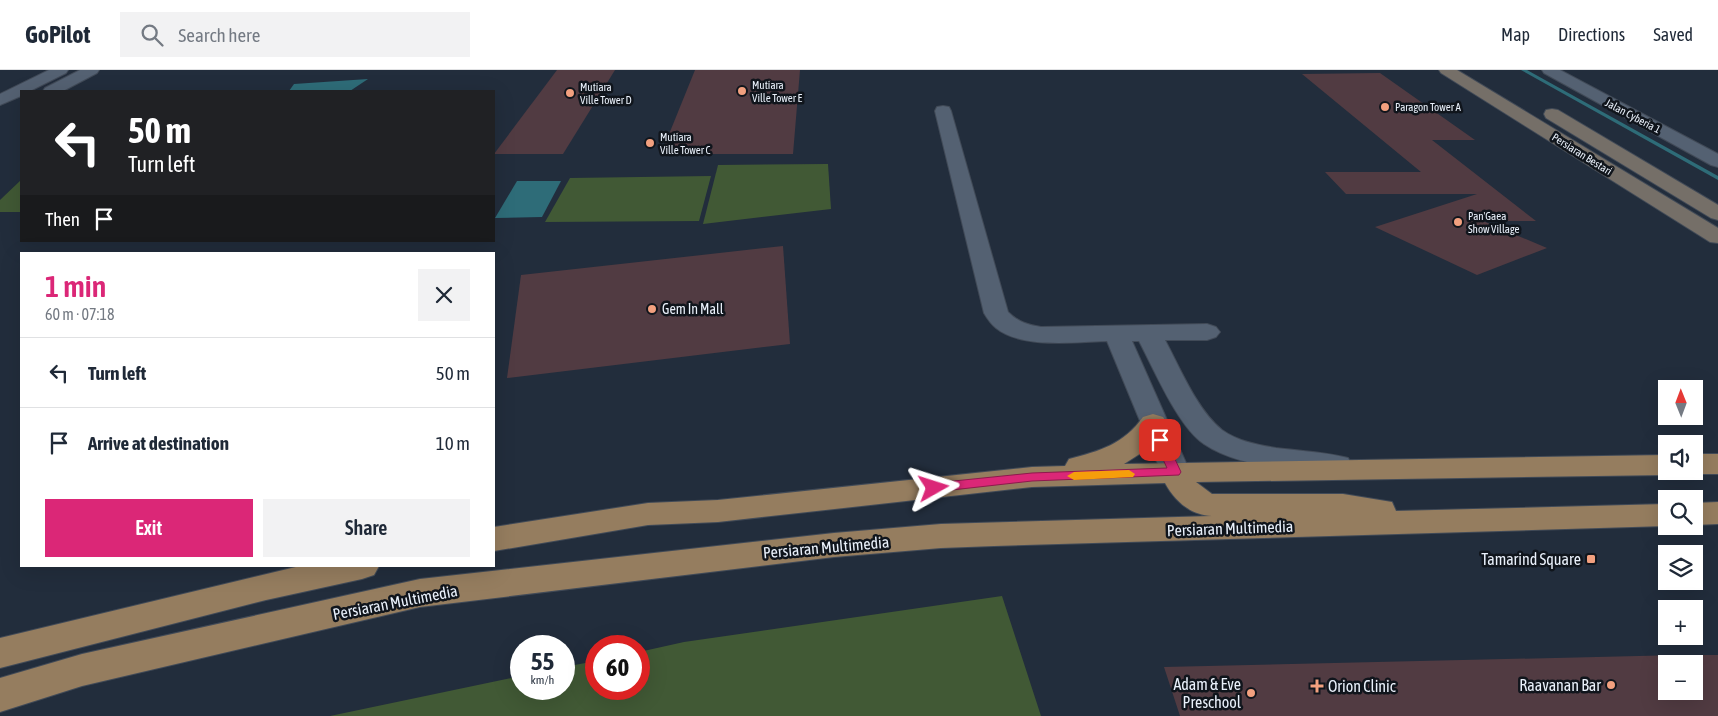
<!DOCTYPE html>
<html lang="en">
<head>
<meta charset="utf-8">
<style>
  body { margin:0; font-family:"Asap Condensed",sans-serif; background:#f2f2f3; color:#1f2937; height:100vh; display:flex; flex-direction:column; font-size:19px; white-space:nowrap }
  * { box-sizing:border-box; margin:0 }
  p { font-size:16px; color:#747a83 }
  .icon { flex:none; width:28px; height:28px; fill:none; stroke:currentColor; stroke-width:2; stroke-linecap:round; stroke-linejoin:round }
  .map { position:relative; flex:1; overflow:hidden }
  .sheet { position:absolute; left:20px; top:182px; width:475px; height:315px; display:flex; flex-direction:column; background:#fff; border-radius:0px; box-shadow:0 5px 20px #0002 }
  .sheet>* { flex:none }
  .banner { position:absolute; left:20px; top:20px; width:475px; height:152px; border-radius:0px; box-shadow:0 5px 20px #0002; background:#202124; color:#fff; overflow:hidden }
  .needle { width:32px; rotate:359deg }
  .buttons { position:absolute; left:1658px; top:310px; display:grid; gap:10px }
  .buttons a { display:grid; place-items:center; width:45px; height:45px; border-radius:0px; background:#fff; box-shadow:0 5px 20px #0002; font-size:25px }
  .speed { position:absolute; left:510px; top:565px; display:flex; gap:10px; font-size:25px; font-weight:700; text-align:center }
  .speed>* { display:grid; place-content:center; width:65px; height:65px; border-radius:50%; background:#fff; box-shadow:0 5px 20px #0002; line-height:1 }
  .speed small { font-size:12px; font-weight:400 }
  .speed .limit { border:8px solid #d22; background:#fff; color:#111 }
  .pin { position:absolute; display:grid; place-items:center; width:42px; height:42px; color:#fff; margin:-21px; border-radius:10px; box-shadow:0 2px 8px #0006 }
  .me { position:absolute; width:55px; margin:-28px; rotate:84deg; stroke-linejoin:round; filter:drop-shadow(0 0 4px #0008) }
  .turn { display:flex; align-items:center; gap:18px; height:105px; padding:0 25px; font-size:22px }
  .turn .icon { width:65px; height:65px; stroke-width:2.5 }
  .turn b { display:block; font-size:35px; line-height:42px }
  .then { display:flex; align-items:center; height:48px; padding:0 25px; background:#0003; gap:10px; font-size:19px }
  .round { display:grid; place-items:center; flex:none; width:52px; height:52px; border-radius:0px; background:#f2f2f3 }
  .headline { display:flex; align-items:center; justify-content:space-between; height:85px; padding:0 25px }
  h1 { font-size:30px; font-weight:600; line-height:38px; color:#db2777 }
  .button { display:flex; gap:10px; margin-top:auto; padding:10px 25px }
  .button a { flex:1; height:58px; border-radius:0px; background:#db2777; color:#fff; font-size:20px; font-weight:600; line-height:58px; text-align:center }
  .button a+a { background:#f2f2f3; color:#1f2937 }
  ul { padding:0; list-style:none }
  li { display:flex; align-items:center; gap:15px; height:70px; padding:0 25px; border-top:1px solid #e0e1e3 }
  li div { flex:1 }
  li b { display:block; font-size:19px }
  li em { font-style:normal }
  header { display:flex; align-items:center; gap:30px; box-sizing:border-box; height:70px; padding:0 25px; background:#fff; border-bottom:1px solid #e0e1e3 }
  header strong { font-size:24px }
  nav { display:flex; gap:28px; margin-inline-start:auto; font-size:18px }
  .search { width:350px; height:45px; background:#f2f2f3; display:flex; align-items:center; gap:12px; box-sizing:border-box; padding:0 18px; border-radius:0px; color:#747a83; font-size:19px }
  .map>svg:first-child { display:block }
  .green { fill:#415935 }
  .water { fill:#2e6c78 }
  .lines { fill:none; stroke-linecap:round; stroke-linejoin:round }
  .stream { fill:#2e6c78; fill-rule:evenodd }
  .building { fill:#513b42; fill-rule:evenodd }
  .minor-casing { stroke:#414a57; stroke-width:2 }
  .tertiary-casing { stroke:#414a57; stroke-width:2 }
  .secondary-casing { stroke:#414a57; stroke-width:2 }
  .primary-casing { stroke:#414a57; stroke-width:2 }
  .minor { fill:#546172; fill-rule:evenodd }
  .tertiary { fill:#546172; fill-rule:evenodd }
  .secondary { fill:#756f68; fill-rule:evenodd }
  .primary { fill:#957d5f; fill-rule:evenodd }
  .route { fill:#db2777; stroke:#8e194d }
  .slow { fill:#f59e0b }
  .poi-dot { fill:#f2a07f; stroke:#10151c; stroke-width:2 }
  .labels { text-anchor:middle; stroke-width:5; stroke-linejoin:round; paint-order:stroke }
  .far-poi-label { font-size:11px; fill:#eaf1fb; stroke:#10151c; text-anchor:start }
  .far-street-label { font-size:11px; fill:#eaf1fb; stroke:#10151c }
  .poi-label { font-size:14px; fill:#eaf1fb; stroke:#10151c; text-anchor:start }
  .near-street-label { font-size:16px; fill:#eaf1fb; stroke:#10151c }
  .near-poi-label { font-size:16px; fill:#eaf1fb; stroke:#10151c; text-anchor:end }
</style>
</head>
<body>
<header>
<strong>GoPilot</strong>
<div class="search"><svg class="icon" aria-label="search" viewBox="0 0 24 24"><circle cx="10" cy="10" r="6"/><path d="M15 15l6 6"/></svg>Search here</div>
<nav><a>Map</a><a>Directions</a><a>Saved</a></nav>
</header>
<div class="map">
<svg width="1718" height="646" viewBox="0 0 1718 646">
  <rect width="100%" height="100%" fill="#222d3c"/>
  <!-- green -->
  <g class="green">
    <path d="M 828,94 L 831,139 L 703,154 L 718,95 Z"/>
    <path d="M 711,106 L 699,151 L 545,152 L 570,108 Z"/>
    <path d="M 21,110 L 21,142 L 0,142 L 0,130 Z"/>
    <path d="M 1002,526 L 1041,646 L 330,646 L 521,606 L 521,619 L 564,619 L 564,597 L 596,591 L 596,619 L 639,619 L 639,582 L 684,572 Z"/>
  </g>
  <!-- water -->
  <g class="water">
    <path d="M 368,9 L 350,21 L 289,21 L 294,14 Z"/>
    <path d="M 517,111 L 561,111 L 542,147 L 495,148 Z"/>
  </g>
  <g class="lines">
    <!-- stream -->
    <path class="stream" d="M 1521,0 L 1527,0 L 1718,106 L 1718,110 Z"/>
  </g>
  <!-- building -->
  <g class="building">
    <path d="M 557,0 L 615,0 L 563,84 L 494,84 Z"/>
    <path d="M 695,0 L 800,0 L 793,84 L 661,84 Z"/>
    <path d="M 1380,3 L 1475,70 L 1432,70 L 1536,151 L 1483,151 L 1547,178 L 1477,205 L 1375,157 L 1477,124 L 1346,124 L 1325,102 L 1421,102 L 1302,4 Z"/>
    <path d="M 783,176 L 790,274 L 507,308 L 521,205 Z"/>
    <path d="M 1680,585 L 1718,585 L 1718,646 L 1180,646 L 1164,597 ZM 1666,594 L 1694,594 L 1694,621 L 1666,621 Z"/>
  </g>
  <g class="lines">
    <defs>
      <g id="minor">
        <path d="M 1542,0 L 1560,0 L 1718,84 L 1718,97 L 1711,95 L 1544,3 Z"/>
        <path d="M 943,36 L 949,37 L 951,41 L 1008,242 C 1018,252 1028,255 1041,257 L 1207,254 L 1216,257 L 1220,262 L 1216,267 L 1207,270 L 1165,270 C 1180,298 1197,340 1222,360 C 1237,371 1258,375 1276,378 C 1300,381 1325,382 1348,388 L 1352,395 L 1348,402 C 1328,408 1304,402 1283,399 C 1257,395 1226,389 1204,374 C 1178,357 1154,299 1139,271 L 1132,271 L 1190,402 L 1186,409 L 1175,412 L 1164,409 L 1107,271 C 1075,272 1022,279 996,258 C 991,254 987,248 984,243 L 935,41 L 937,37 Z"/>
      </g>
      <g id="tertiary">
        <path d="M 49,0 L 68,0 L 66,3 L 30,21 L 21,21 L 21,26 L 0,35 L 0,24 Z"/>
        <path d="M 80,0 L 99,0 L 97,3 L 63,21 L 43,21 L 45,18 Z"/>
      </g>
      <g id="secondary">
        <path d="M 1439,0 L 1457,0 L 1718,158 L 1718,173 L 1710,172 L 1441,3 Z"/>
        <path d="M 1552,39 L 1558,40 L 1718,135 L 1718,150 L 1711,148 L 1546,48 L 1544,44 L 1546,40 Z"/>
      </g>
      <g id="primary">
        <path d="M 1153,344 L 1163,347 L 1167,353 L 1149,378 L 1124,394 L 1666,385 L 1666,401 L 1677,401 L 1666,405 L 1196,412 L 1212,424 L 1343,424 L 1392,432 L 1396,441 L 1666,434 L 1666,456 L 994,476 L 941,478 L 834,487 L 420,537 L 82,616 L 0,642 L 0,608 L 82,584 L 420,509 L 834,463 L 941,454 L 1212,446 C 1190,445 1175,431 1165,413 L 1032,417 L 718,452 L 648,455 L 494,481 L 494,457 L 648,433 L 718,430 L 1032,397 L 1065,396 L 1069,389 C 1100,381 1124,374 1143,347 Z"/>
        <path d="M 1694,384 L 1718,384 L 1718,404 L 1694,404 L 1684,401 L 1694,401 Z"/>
        <path d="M 1718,432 L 1718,454 L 1694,455 L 1694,433 Z"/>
        <path d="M 300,496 L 379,496 L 374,505 L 362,509 L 266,530 L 0,598 L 0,568 Z"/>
      </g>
    </defs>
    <!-- minor casing -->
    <use href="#minor" class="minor-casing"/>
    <!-- tertiary casing -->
    <use href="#tertiary" class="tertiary-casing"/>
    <!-- secondary casing -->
    <use href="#secondary" class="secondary-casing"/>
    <!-- primary casing -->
    <use href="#primary" class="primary-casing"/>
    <!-- minor -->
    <use href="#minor" class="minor"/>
    <!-- tertiary -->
    <use href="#tertiary" class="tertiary"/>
    <!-- secondary -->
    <use href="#secondary" class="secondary"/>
    <!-- primary -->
    <use href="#primary" class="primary"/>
  </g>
  <!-- route -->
  <path class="route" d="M 1160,366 L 1166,370 L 1181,402 L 1179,405 L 1032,411 L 934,422 L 929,421 L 927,418 L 929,415 L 934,413 L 1032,403 L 1167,398 L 1154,370 Z"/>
  <!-- slow -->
  <path class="slow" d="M 1129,400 L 1135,404 L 1133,407 L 1074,410 L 1067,406 L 1074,402 Z"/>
  <!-- markers -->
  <g class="poi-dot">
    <circle cx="742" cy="21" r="5"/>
    <circle cx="570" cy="23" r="5"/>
    <circle cx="1385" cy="37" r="5"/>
    <circle cx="650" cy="73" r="5"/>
    <circle cx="1458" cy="152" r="5"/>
    <circle cx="652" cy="239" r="5"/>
    <rect x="1586" y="484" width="10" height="10" rx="2.5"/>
    <circle cx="1611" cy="615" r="5"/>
    <path d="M1314.5 608.5h5v5h5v5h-5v5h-5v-5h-5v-5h5z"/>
    <circle cx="1251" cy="623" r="5"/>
  </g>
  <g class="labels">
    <!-- far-poi labels -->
    <g class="far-poi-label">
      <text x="752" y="19">Mutiara<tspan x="752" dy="13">Ville Tower E</tspan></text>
      <text x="580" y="21">Mutiara<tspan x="580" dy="13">Ville Tower D</tspan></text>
      <text x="1395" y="41">Paragon Tower A</text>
      <text x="660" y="71">Mutiara<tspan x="660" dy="13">Ville Tower C</tspan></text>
      <text x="1468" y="150">Pan'Gaea<tspan x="1468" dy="13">Show Village</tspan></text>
    </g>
    <!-- far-street labels -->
    <g class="far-street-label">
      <text transform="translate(1633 46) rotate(28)" y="4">Jalan Cyberia 1</text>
      <text transform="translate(1582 84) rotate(32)" y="4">Persiaran Bestari</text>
    </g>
    <!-- poi labels -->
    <g class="poi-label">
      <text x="662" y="244">Gem In Mall</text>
    </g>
    <!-- near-street labels -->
    <g class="near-street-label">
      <text transform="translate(1230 458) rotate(-2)" y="6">Persiaran Multimedia</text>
      <text transform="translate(826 477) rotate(-5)" y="6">Persiaran Multimedia</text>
      <text transform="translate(395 532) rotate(-11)" y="6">Persiaran Multimedia</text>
    </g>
    <!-- near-poi labels -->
    <g class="near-poi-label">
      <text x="1581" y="495">Tamarind Square</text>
      <text x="1241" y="620">Adam &amp; Eve<tspan x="1241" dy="18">Preschool</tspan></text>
      <text x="1601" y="621">Raavanan Bar</text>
      <text x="1328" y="622" text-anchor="start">Orion Clinic</text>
    </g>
  </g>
</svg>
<div class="buttons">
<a><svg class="needle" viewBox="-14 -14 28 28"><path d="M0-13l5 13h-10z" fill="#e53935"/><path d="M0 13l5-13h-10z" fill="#747a83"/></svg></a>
<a><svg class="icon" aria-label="sound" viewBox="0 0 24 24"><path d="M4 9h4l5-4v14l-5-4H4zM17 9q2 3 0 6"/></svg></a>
<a><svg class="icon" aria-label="search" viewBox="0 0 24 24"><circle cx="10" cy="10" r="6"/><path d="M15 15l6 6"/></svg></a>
<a><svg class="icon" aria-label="layers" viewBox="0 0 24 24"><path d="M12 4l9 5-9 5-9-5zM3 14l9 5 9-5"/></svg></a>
<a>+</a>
<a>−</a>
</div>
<div class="speed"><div>55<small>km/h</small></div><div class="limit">60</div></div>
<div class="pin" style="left:1160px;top:370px;background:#d93025"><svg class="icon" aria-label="arrive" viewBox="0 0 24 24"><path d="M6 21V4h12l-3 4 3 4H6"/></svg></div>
<svg class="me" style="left:934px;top:418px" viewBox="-20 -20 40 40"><path d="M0-17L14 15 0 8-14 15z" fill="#db2777" stroke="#fff" stroke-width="4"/></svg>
<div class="banner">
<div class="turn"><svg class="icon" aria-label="left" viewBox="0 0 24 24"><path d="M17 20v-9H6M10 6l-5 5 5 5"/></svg><div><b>50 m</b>Turn left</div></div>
<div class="then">Then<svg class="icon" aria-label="arrive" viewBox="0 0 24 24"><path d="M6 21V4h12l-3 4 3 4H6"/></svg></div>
</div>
<section class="sheet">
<div class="headline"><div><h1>1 min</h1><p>60 m · 07:18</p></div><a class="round"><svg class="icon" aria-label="close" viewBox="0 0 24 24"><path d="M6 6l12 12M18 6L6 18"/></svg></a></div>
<ul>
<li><svg class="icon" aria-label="left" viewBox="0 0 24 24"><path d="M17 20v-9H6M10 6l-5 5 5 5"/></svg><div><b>Turn left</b></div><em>50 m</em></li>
<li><svg class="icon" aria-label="arrive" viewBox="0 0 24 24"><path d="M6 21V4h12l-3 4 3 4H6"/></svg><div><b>Arrive at destination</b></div><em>10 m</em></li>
</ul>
<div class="button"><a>Exit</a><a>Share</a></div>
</section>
</div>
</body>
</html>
